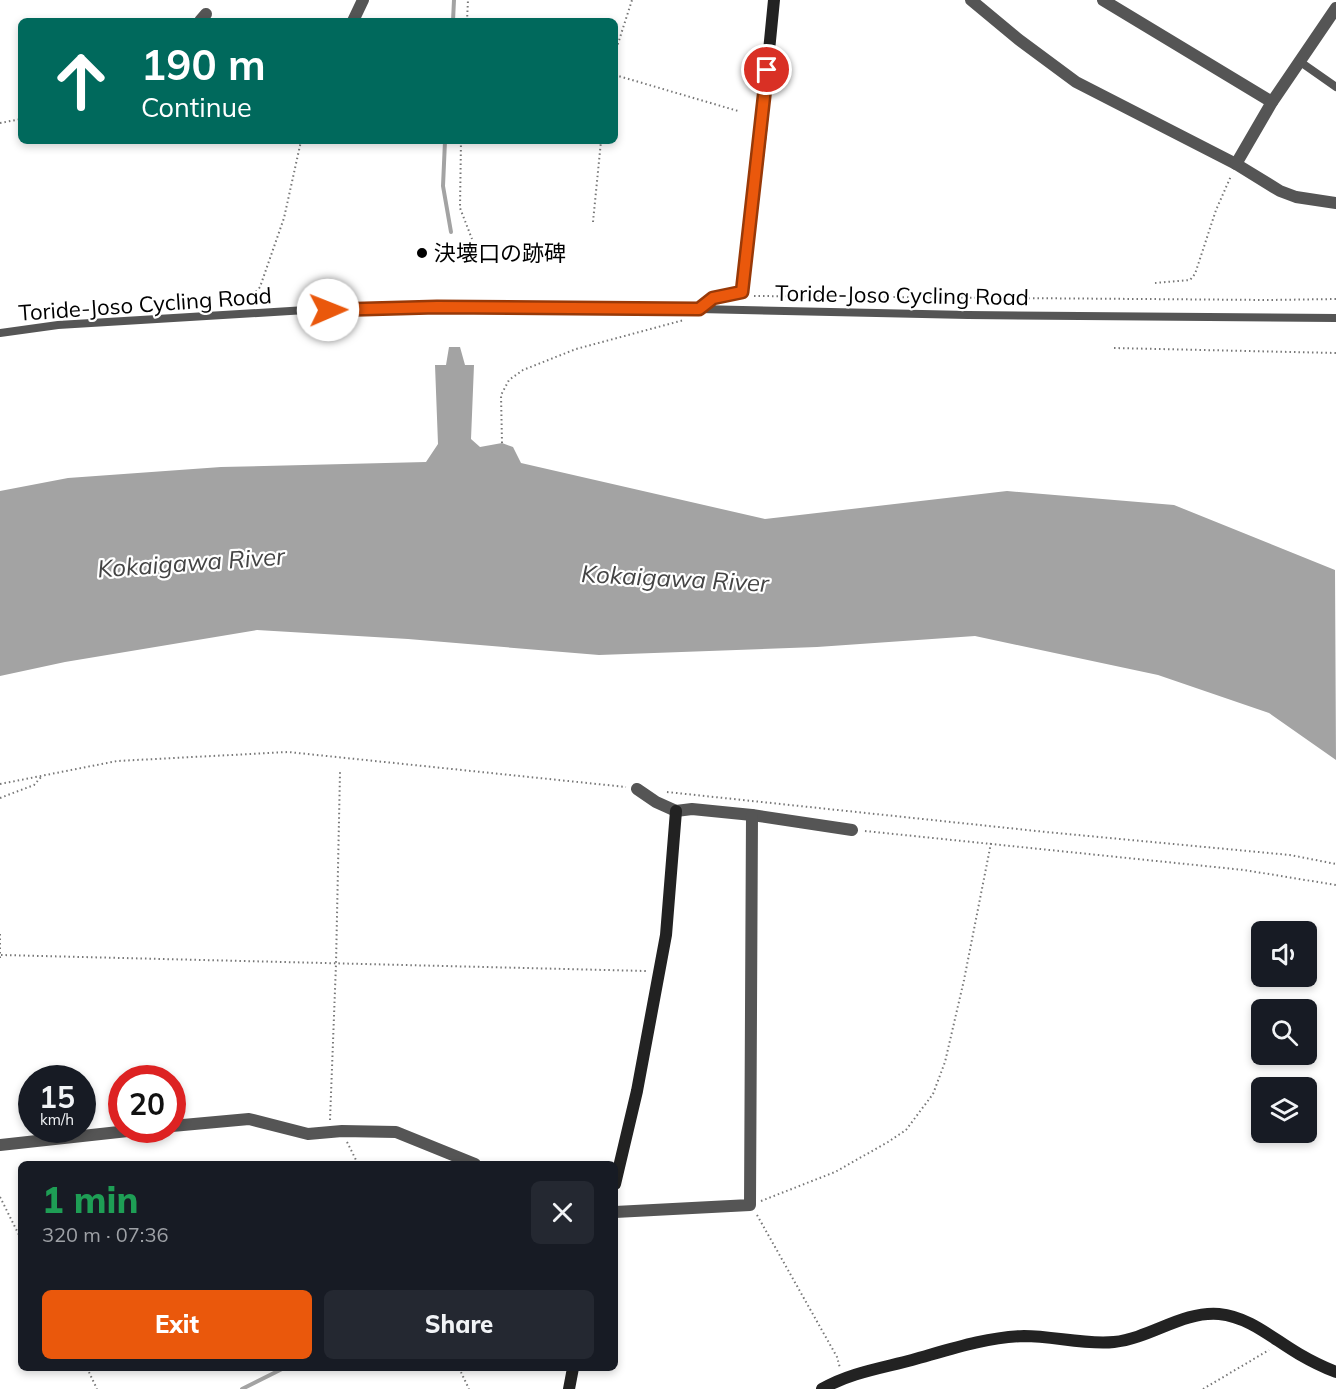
<!DOCTYPE html>
<html lang="en">
<head>
<meta charset="utf-8">
<style>
  body { margin:0; font-family:Mulish,"Noto Sans JP",sans-serif; background:#242831; color:#f1f3f6; height:100vh; display:flex; flex-direction:column; font-size:22px; white-space:nowrap }
  * { box-sizing:border-box; margin:0 }
  p { font-size:20px; color:#9ea1a6 }
  .icon { flex:none; width:33px; height:33px; fill:none; stroke:currentColor; stroke-width:2; stroke-linecap:round; stroke-linejoin:round }
  .map { position:relative; flex:1; overflow:hidden }
  .panel { position:absolute; left:18px; top:1161px; width:600px; height:210px; display:flex; flex-direction:column; background:#171b24; border-radius:9px; box-shadow:0 3px 9px #0003 }
  .panel>* { flex:none }
  .banner { position:absolute; left:18px; top:18px; width:600px; height:126px; border-radius:9px; box-shadow:0 3px 9px #0003; background:#00695c; color:#fff; overflow:hidden }
  .buttons { position:absolute; left:1251px; top:921px; display:grid; gap:12px }
  .buttons a { display:grid; place-items:center; width:66px; height:66px; border-radius:9px; background:#171b24; box-shadow:0 3px 9px #0003; font-size:30px }
  .speed { position:absolute; left:18px; top:1065px; display:flex; gap:12px; font-size:30px; font-weight:700; text-align:center }
  .speed>* { display:grid; place-content:center; width:78px; height:78px; border-radius:50%; background:#171b24; box-shadow:0 3px 9px #0003; line-height:1 }
  .speed small { font-size:15px; font-weight:400 }
  .speed .limit { border:9px solid #d22; background:#fff; color:#111 }
  .pin { position:absolute; display:grid; place-items:center; width:51px; height:51px; color:#fff; margin:-26px; border:3px solid #fff; border-radius:50%; box-shadow:0 2px 6px #0007 }
  .me { position:absolute; width:66px; margin:-33px; rotate:89deg; stroke-linejoin:round; filter:drop-shadow(0 0 4px #0008) }
  .turn { display:flex; align-items:center; gap:21px; height:126px; padding:0 24px; font-size:27px }
  .turn .icon { width:78px; height:78px; stroke-width:2.5 }
  .turn b { display:block; font-size:42px; line-height:51px }
  .round { display:grid; place-items:center; flex:none; width:63px; height:63px; border-radius:9px; background:#242831 }
  .summary { display:flex; align-items:center; justify-content:space-between; height:102px; padding:0 24px }
  h1 { font-size:36px; font-weight:800; line-height:45px; color:#1e9e55 }
  .action { display:flex; gap:12px; margin-top:auto; padding:12px 24px }
  .action a { flex:1; height:69px; border-radius:9px; background:#ea580c; color:#fff; font-size:24px; font-weight:800; line-height:69px; text-align:center }
  .action a+a { background:#242831; color:#f1f3f6 }
  .map>svg:first-child { display:block }
  .water { fill:#a3a3a3 }
  .lines { fill:none; stroke-linecap:round; stroke-linejoin:round }
  .stream { stroke:#a3a3a3; stroke-width:4 }
  .path { stroke:#777; stroke-width:2; stroke-dasharray:1.5 3; stroke-linecap:butt }
  .lane { stroke:#555; stroke-width:8 }
  .street { stroke:#555; stroke-width:12 }
  .secondary { stroke:#222; stroke-width:12 }
  .route-casing { stroke:#983908; stroke-width:15 }
  .route { stroke:#ea580c; stroke-width:10 }
  .poi-dot { fill:#000; stroke:#fff; stroke-width:2 }
  .labels { text-anchor:middle; stroke-width:4.5; stroke-linejoin:round; paint-order:stroke }
  .poi-label { font-size:22px; fill:#000; stroke:#fff; text-anchor:start }
  .street-label { font-size:22px; fill:#000; stroke:#fff }
  .water-label { font-size:24px; font-style:italic; fill:#444; stroke:#fff }
</style>
</head>
<body>
<div class="map">
<svg width="1336" height="1389" viewBox="0 0 1336 1389">
  <rect width="100%" height="100%" fill="#fff"/>
  <!-- water -->
  <path class="water" d="M 449,347 L 460,347 L 465,365 L 474,365 L 471,439 L 480,447 L 502,443 L 513,447 L 521,463 L 765,519 L 1007,491 L 1174,505 L 1335,570 L 1336,760 L 1269,713 L 1158,675 L 975,636 L 817,647 L 599,655 L 408,639 L 257,630 L 65,662 L 0,676 L 0,491 L 68,478 L 221,467 L 426,462 L 438,444 L 435,365 L 446,365 Z"/>
  <g class="lines">
    <!-- stream -->
    <g class="stream">
      <path d="M 453,21 L 454,0"/>
      <path d="M 445,141 L 443,186 L 451,232"/>
      <path d="M 242,1389 L 284,1368"/>
    </g>
    <!-- path -->
    <g class="path">
      <path d="M 467,21 L 468,0"/>
      <path d="M 615,53 L 632,0"/>
      <path d="M 615,75 L 738,111"/>
      <path d="M 0,123 L 21,119"/>
      <path d="M 461,141 L 460,208 L 472,239"/>
      <path d="M 593,222 L 601,141"/>
      <path d="M 1155,283 L 1190,280 L 1195,274 L 1216,210 L 1231,176"/>
      <path d="M 754,296 L 1269,300 L 1336,299"/>
      <path d="M 232,303 C 245,301 252,297 260,287 L 284,218 L 301,141"/>
      <path d="M 1114,348 L 1336,353"/>
      <path d="M 502,443 L 501,395 L 509,380 L 523,370 L 576,349 L 684,320"/>
      <path d="M 0,784 L 117,761 L 288,752 L 626,787"/>
      <path d="M 667,792 L 1046,832 L 1290,855 L 1336,864"/>
      <path d="M 0,798 L 34,785 L 42,776"/>
      <path d="M 865,831 L 1244,870 L 1336,885"/>
      <path d="M 0,934 L 0,958"/>
      <path d="M 1,955 L 646,971"/>
      <path d="M 330,1120 L 336,964 L 340,772"/>
      <path d="M 347,1142 L 358,1164"/>
      <path d="M 0,1197 L 21,1239"/>
      <path d="M 761,1201 L 835,1172 L 888,1142 L 906,1130 L 933,1094 L 945,1062 L 964,980 L 991,843"/>
      <path d="M 757,1215 L 837,1357 L 840,1368"/>
      <path d="M 87,1368 L 97,1389"/>
      <path d="M 459,1368 L 469,1389"/>
      <path d="M 1203,1389 L 1269,1350"/>
    </g>
    <!-- lane -->
    <g class="lane">
      <path d="M 1299,61 L 1336,87"/>
      <path d="M 0,333 L 58,325 L 306,310 L 437,307 L 699,309 L 968,315 L 1336,318"/>
    </g>
    <!-- street -->
    <g class="street">
      <path d="M 971,0 L 1018,39 L 1076,82 L 1236,164 L 1280,191 L 1296,197 L 1336,203"/>
      <path d="M 1103,0 L 1272,102"/>
      <path d="M 200,21 L 206,14"/>
      <path d="M 353,21 L 363,0"/>
      <path d="M 1236,164 L 1272,102 L 1336,8"/>
      <path d="M 699,309 L 713,298 L 742,292"/>
      <path d="M 637,789 L 656,802 L 676,811 L 692,809 L 752,815 L 852,830"/>
      <path d="M 172,1126 L 249,1119 L 308,1134 L 342,1131 L 396,1132 L 475,1164"/>
      <path d="M 0,1145 L 137,1130"/>
      <path d="M 615,1212 L 750,1205 L 752,815"/>
    </g>
    <!-- secondary -->
    <g class="secondary">
      <path d="M 742,292 L 761,132 L 774,0"/>
      <path d="M 615,1184 L 637,1091 L 666,935 L 676,811"/>
      <path d="M 569,1389 L 573,1368"/>
      <path d="M 822,1389 C 849,1373 882,1368 912,1360 C 948,1350 986,1337 1024,1336 C 1054,1336 1084,1345 1114,1342 C 1151,1338 1182,1311 1219,1314 C 1250,1317 1273,1339 1299,1354 C 1311,1361 1323,1367 1336,1372"/>
    </g>
  </g>
  <g class="lines">
    <defs>
      <path id="route" d="M 328,310 L 437,307 L 699,309 L 713,298 L 742,292 L 767,70"/>
    </defs>
    <!-- route casing -->
    <use href="#route" class="route-casing"/>
    <!-- route -->
    <use href="#route" class="route"/>
  </g>
  <!-- markers -->
  <circle class="poi-dot" cx="422" cy="253" r="6"/>
  <g class="labels">
    <!-- poi labels -->
    <g class="poi-label">
      <text x="434" y="261">決壊口の跡碑</text>
    </g>
    <!-- street labels -->
    <g class="street-label">
      <text transform="translate(902 295) rotate(1)" y="8">Toride-Joso Cycling Road</text>
      <text transform="translate(145 304) rotate(-4)" y="8">Toride-Joso Cycling Road</text>
    </g>
    <!-- water labels -->
    <g class="water-label">
      <text transform="translate(191 563) rotate(-4)" y="8">Kokaigawa River</text>
      <text transform="translate(675 579) rotate(3)" y="8">Kokaigawa River</text>
    </g>
  </g>
</svg>
<div class="buttons">
<a><svg class="icon" aria-label="sound" viewBox="0 0 24 24"><path d="M4 9h4l5-4v14l-5-4H4zM17 9q2 3 0 6"/></svg></a>
<a><svg class="icon" aria-label="search" viewBox="0 0 24 24"><circle cx="10" cy="10" r="6"/><path d="M15 15l6 6"/></svg></a>
<a><svg class="icon" aria-label="layers" viewBox="0 0 24 24"><path d="M12 4l9 5-9 5-9-5zM3 14l9 5 9-5"/></svg></a>
</div>
<div class="speed"><div>15<small>km/h</small></div><div class="limit">20</div></div>
<div class="pin" style="left:767px;top:70px;background:#d93025"><svg class="icon" aria-label="arrive" viewBox="0 0 24 24"><path d="M6 21V4h12l-3 4 3 4H6"/></svg></div>
<svg class="me" style="left:328px;top:310px" viewBox="-20 -20 40 40"><circle r="19" fill="#fff"/><path d="M0-13L10 11 0 6-10 11z" fill="#ea580c"/></svg>
<div class="banner">
<div class="turn"><svg class="icon" aria-label="ahead" viewBox="0 0 24 24"><path d="M12 20V5M6 11l6-6 6 6"/></svg><div><b>190 m</b>Continue</div></div>
</div>
<section class="panel">
<div class="summary"><div><h1>1 min</h1><p>320 m · 07:36</p></div><a class="round"><svg class="icon" aria-label="close" viewBox="0 0 24 24"><path d="M6 6l12 12M18 6L6 18"/></svg></a></div>
<div class="action"><a>Exit</a><a>Share</a></div>
</section>
</div>
</body>
</html>
